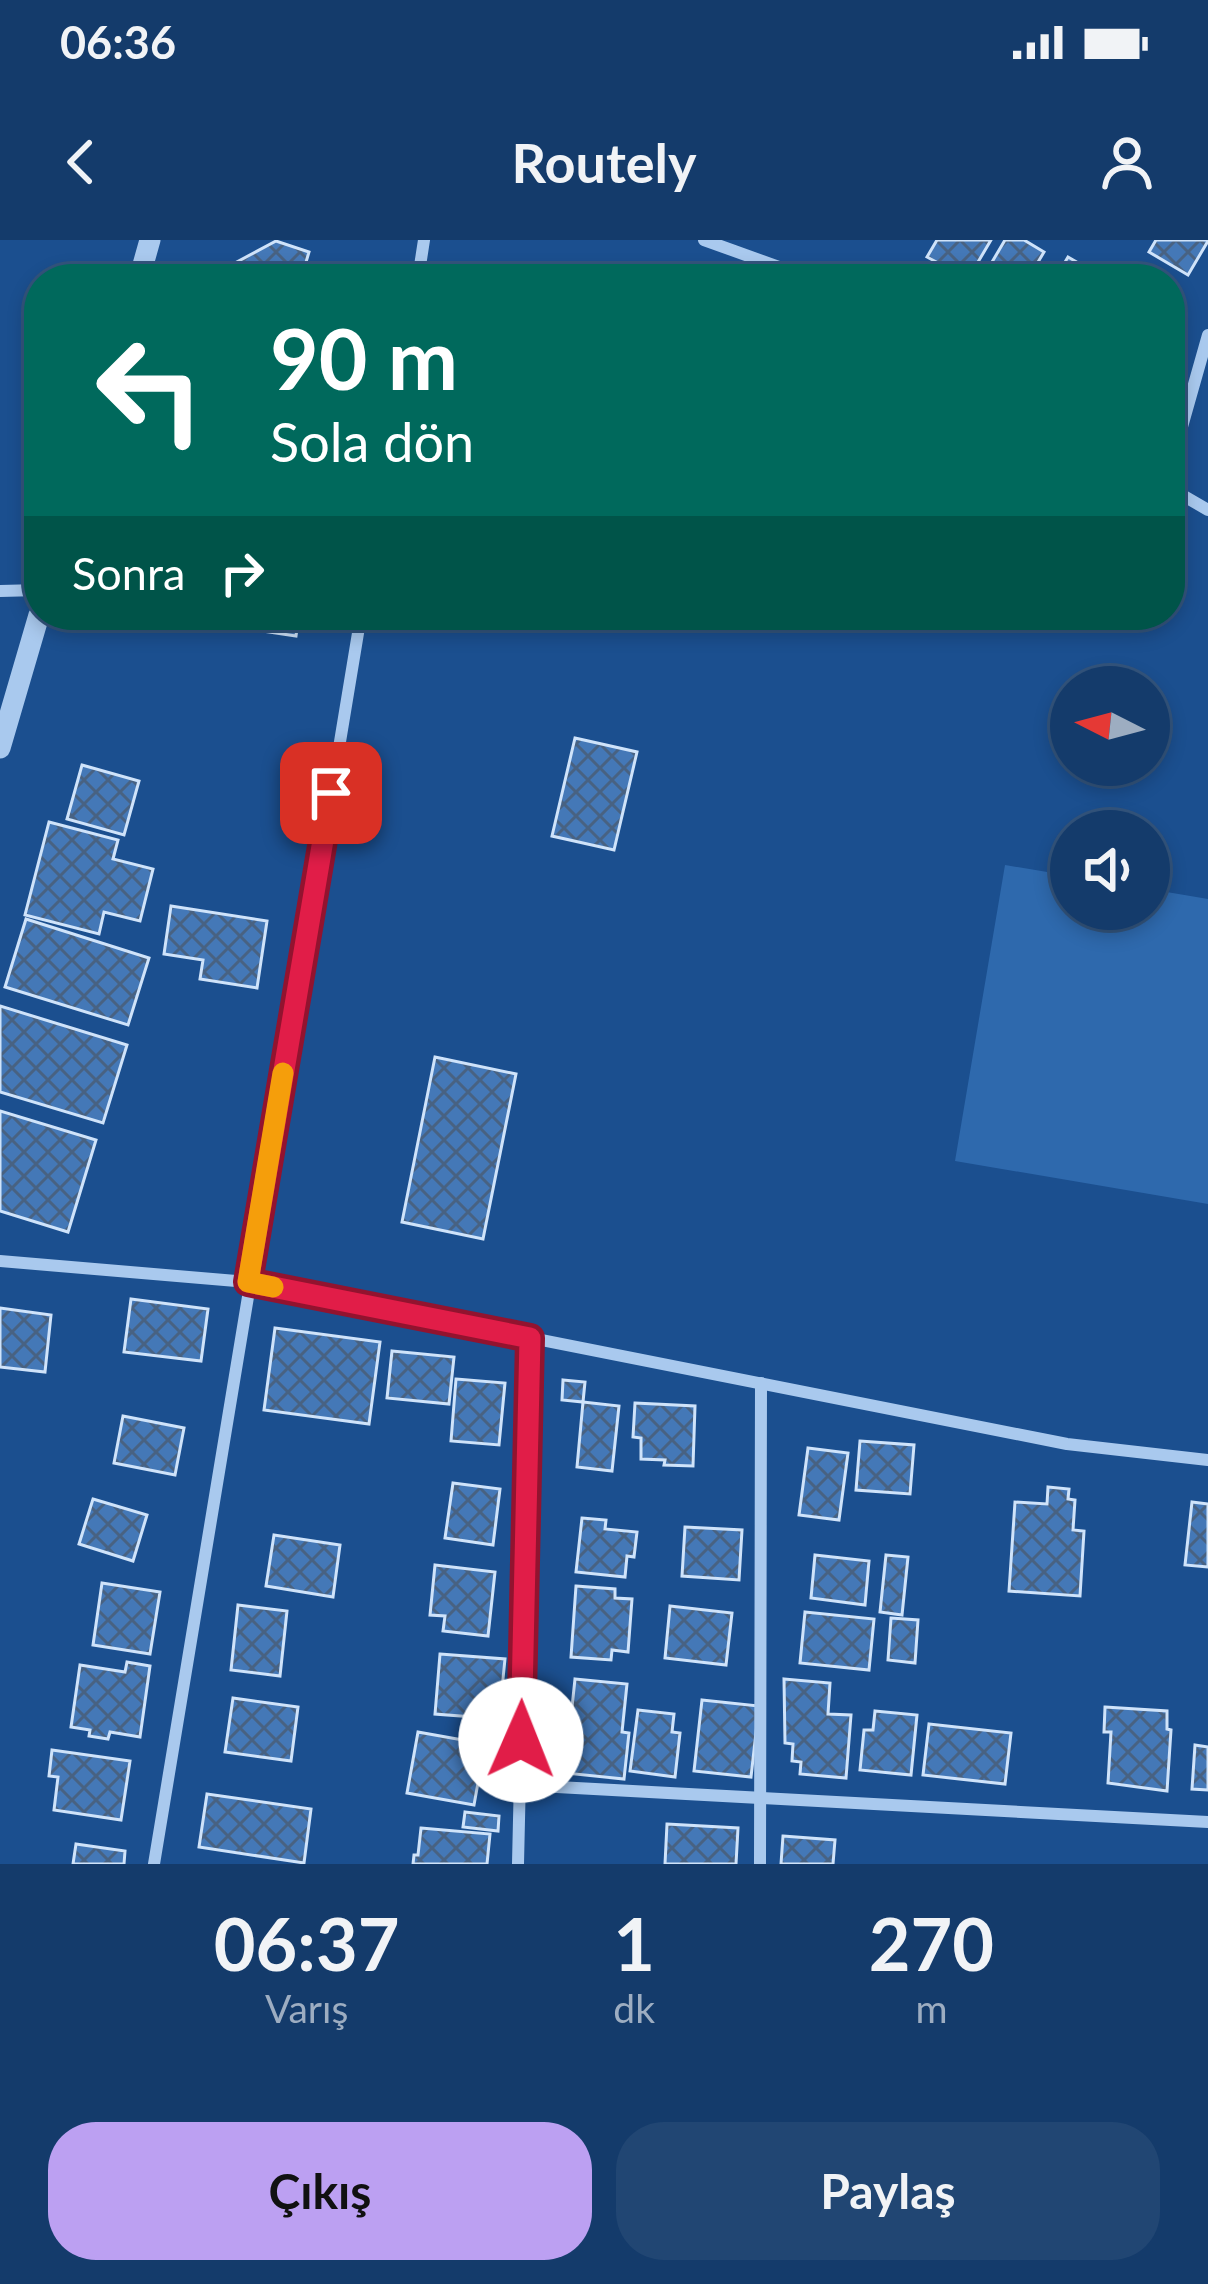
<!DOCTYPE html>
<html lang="tr">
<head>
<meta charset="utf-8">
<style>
  body { margin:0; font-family:Lato,sans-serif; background:#214673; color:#f1f3f6; height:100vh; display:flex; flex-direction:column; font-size:45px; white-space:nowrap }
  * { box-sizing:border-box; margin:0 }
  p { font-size:39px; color:#9dadc1 }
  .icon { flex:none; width:66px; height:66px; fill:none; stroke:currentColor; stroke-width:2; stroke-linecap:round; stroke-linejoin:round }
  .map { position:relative; height:1624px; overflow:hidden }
  .panel { display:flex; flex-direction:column; background:#143b6b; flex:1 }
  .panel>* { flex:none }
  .banner { position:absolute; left:24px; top:24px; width:1161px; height:366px; border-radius:48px; box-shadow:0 6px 18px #0003,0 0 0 3px #33557e; background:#00695c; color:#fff; overflow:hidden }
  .needle { width:78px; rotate:276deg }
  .fabs { position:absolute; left:1050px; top:426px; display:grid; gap:24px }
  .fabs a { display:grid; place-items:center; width:120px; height:120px; border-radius:50%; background:#143b6b; box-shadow:0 6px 18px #0003,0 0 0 3px #33557e; font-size:60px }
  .pin { position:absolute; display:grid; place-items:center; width:102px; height:102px; color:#fff; margin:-51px; border-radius:24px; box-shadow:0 6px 18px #0006 }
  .me { position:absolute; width:132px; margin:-66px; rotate:1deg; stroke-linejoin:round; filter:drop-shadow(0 0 9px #0008) }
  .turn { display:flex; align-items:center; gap:42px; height:252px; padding:0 48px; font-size:54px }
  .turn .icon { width:156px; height:156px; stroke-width:2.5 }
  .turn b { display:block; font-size:84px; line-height:102px }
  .then { display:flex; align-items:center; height:114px; padding:0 48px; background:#0003; gap:24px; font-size:45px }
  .eta { display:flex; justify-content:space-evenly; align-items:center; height:204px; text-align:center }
  .eta b { font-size:72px; font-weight:700; line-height:84px }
  .primary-button { display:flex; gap:24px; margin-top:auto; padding:24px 48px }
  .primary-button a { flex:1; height:138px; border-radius:48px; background:#bca0f2; color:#111; font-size:48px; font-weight:700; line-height:138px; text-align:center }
  .primary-button a+a { background:#214673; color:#f1f3f6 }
  .status { display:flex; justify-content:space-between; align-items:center; height:84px; padding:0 60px; background:#143b6b; direction:ltr }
  .status svg { height:33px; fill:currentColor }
  header { display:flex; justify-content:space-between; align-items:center; height:156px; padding:0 48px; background:#143b6b; font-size:54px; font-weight:700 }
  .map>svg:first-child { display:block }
  .grass { fill:#2e69ad }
  .building { fill:url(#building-cross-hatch); stroke:#cfe3fa; stroke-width:3 }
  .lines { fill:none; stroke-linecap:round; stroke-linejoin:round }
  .minor { stroke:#a9c9ee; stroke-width:12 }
  .tertiary { stroke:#a9c9ee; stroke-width:21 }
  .route-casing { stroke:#92132f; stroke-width:30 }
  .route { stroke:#e11d48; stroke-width:21 }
  .slow { stroke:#f59e0b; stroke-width:21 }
</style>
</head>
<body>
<div class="status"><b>06:36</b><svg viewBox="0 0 49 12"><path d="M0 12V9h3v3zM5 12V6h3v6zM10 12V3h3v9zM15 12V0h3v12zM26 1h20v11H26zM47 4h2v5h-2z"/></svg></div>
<header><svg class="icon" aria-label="back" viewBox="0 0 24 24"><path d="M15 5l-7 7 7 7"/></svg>Routely<svg class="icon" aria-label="person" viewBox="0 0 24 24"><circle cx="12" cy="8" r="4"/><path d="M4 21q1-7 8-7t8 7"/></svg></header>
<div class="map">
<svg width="1208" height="1624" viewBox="0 0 1208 1624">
  <defs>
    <pattern id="building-cross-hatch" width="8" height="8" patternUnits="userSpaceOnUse" patternTransform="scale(3)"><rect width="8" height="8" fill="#4478b7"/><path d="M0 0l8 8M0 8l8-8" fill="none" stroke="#486282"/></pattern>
  </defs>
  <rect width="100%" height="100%" fill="#1b4f8f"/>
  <!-- grass -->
  <path class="grass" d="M 1005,625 L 1071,636 L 1071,669 L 1149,669 L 1149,649 L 1208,659 L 1208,964 L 955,921 Z"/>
  <!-- building -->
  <g class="building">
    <path d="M 937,0 L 991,0 L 968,39 L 927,17 Z"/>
    <path d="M 1005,0 L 1024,0 L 1044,12 L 1028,39 L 982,39 Z"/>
    <path d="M 1156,0 L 1208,0 L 1208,1 L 1188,35 L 1149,12 Z"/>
    <path d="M 276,1 L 309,12 L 301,39 L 205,39 Z"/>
    <path d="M 1068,17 L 1106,39 L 1055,39 Z"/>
    <path d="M 237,375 L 299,375 L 296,396 L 236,387 Z"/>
    <path d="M 575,498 L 637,512 L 614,610 L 552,596 Z"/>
    <path d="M 82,525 L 139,541 L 124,595 L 67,579 Z"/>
    <path d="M 49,582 L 118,600 L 113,619 L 153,629 L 140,681 L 104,672 L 99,694 L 25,675 Z"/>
    <path d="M 171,666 L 267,681 L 257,748 L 200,739 L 203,720 L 164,714 Z"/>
    <path d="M 26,679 L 149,718 L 128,785 L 5,747 Z"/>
    <path d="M 0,766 L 127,805 L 103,883 L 0,852 Z"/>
    <path d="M 435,817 L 516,834 L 483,999 L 402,982 Z"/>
    <path d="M 0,871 L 96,900 L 68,992 L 0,971 Z"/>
    <path d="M 131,1059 L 208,1069 L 201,1121 L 124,1112 Z"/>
    <path d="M 0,1068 L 51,1075 L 45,1132 L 0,1127 Z"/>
    <path d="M 275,1088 L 380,1102 L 369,1184 L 264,1170 Z"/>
    <path d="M 392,1111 L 454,1117 L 449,1164 L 387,1158 Z"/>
    <path d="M 456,1139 L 505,1143 L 499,1205 L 451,1201 Z"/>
    <path d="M 563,1140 L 585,1142 L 583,1162 L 562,1160 Z"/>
    <path d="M 583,1162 L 619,1166 L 612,1231 L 577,1227 Z"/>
    <path d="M 635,1163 L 695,1166 L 693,1226 L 664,1225 L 665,1220 L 641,1219 L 641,1198 L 633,1197 Z"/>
    <path d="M 123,1176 L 184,1188 L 175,1235 L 114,1223 Z"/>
    <path d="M 860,1201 L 914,1205 L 910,1254 L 856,1250 Z"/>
    <path d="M 808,1208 L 848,1213 L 839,1280 L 799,1275 Z"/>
    <path d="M 453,1243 L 500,1249 L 493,1305 L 445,1298 Z"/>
    <path d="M 1048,1247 L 1069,1249 L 1068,1259 L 1075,1260 L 1073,1290 L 1084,1291 L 1080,1356 L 1009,1351 L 1015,1262 L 1047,1264 Z"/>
    <path d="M 93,1259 L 147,1275 L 133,1321 L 79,1304 Z"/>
    <path d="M 1192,1262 L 1208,1264 L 1208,1327 L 1185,1325 Z"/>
    <path d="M 582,1278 L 606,1280 L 605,1289 L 637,1292 L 634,1317 L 627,1316 L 625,1337 L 576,1332 Z"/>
    <path d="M 685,1287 L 742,1290 L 739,1340 L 682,1336 Z"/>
    <path d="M 274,1295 L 340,1305 L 333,1357 L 266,1346 Z"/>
    <path d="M 815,1315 L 869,1321 L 865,1365 L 811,1358 Z"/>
    <path d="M 886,1315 L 908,1317 L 902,1375 L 880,1372 Z"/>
    <path d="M 435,1325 L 495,1332 L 488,1396 L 443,1391 L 445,1376 L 430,1375 Z"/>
    <path d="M 102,1343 L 160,1352 L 150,1414 L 93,1405 Z"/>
    <path d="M 576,1346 L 615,1349 L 615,1358 L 632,1359 L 628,1412 L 612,1410 L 611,1420 L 571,1417 Z"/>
    <path d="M 238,1365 L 287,1371 L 280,1436 L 231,1430 Z"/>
    <path d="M 670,1366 L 732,1373 L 726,1425 L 665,1418 Z"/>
    <path d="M 805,1372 L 874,1379 L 869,1430 L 800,1423 Z"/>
    <path d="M 891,1378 L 918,1380 L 915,1423 L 888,1420 Z"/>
    <path d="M 440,1414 L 505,1419 L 499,1479 L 435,1474 Z"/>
    <path d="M 127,1422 L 150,1426 L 140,1497 L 110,1492 L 108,1499 L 89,1496 L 90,1490 L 71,1487 L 80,1425 L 125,1432 Z"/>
    <path d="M 575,1439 L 627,1444 L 622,1492 L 629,1493 L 624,1539 L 565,1533 Z"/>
    <path d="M 784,1439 L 830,1443 L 828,1474 L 851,1475 L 846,1538 L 800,1534 L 801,1522 L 792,1521 L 793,1504 L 785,1503 Z"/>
    <path d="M 233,1458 L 298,1467 L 291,1521 L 225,1512 Z"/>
    <path d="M 702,1460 L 759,1466 L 751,1537 L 694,1531 Z"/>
    <path d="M 1105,1467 L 1167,1471 L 1167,1489 L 1171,1490 L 1167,1551 L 1108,1543 L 1111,1492 L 1104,1492 Z"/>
    <path d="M 638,1470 L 674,1474 L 672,1492 L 680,1493 L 675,1537 L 630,1531 Z"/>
    <path d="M 875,1471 L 917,1475 L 911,1535 L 860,1530 L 864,1490 L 873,1490 Z"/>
    <path d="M 929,1484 L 1011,1493 L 1005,1544 L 923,1535 Z"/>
    <path d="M 418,1492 L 485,1504 L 474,1565 L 407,1553 Z"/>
    <path d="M 1195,1505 L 1208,1507 L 1208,1550 L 1192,1549 Z"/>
    <path d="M 52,1510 L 130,1521 L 121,1580 L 54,1570 L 58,1537 L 49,1536 Z"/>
    <path d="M 207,1554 L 311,1569 L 304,1623 L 199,1607 Z"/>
    <path d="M 465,1572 L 499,1576 L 498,1591 L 463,1587 Z"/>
    <path d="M 667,1584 L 738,1588 L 736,1624 L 665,1624 Z"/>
    <path d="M 421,1588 L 490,1594 L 487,1624 L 413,1624 L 414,1615 L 418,1615 Z"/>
    <path d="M 783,1596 L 835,1600 L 833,1624 L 781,1624 Z"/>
    <path d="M 76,1604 L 125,1611 L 124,1624 L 73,1624 Z"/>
  </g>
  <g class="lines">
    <!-- minor -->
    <g class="minor">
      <path d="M 704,0 L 812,39"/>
      <path d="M 418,39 L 424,0"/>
      <path d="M 1170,229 L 1208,95"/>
      <path d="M 1170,248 L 1208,270"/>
      <path d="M 0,351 L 39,350"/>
      <path d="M 0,1021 L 248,1042 L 1067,1204 L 1208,1220"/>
      <path d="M 520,1545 L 1208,1582"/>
      <path d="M 154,1624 L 361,375"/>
      <path d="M 518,1624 L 530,1098"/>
      <path d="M 760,1624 L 761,1143"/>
    </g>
    <!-- tertiary -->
    <g class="tertiary">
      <path d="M 139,39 L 150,0"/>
      <path d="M 0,508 L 39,375"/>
    </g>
  </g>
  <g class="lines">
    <defs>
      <path id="route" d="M 331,553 L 248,1042 L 530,1098 L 521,1500"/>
    </defs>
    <!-- route casing -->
    <use href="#route" class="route-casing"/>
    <!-- route -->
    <use href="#route" class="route"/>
    <!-- slow -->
    <path class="slow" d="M 273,1047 L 248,1042 L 283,833"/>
  </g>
</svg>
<div class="fabs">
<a><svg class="needle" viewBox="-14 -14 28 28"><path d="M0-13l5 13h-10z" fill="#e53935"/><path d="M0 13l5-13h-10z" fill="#9dadc1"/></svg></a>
<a><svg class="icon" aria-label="sound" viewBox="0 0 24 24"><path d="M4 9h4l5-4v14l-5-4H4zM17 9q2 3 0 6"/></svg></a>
</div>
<div class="pin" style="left:331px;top:553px;background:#d93025"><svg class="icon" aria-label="arrive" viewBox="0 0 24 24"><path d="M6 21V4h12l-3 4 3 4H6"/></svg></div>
<svg class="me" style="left:521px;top:1500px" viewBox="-20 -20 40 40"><circle r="19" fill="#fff"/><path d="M0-13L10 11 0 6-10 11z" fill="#e11d48"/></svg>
<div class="banner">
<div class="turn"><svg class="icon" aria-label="left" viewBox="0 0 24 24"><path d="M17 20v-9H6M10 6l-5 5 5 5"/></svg><div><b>90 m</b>Sola dön</div></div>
<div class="then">Sonra<svg class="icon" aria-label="right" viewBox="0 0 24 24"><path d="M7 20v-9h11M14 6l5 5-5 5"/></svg></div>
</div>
</div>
<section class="panel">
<div class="eta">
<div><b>06:37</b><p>Varış</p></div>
<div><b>1</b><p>dk</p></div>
<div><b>270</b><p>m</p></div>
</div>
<div class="primary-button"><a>Çıkış</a><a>Paylaş</a></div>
</section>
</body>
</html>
